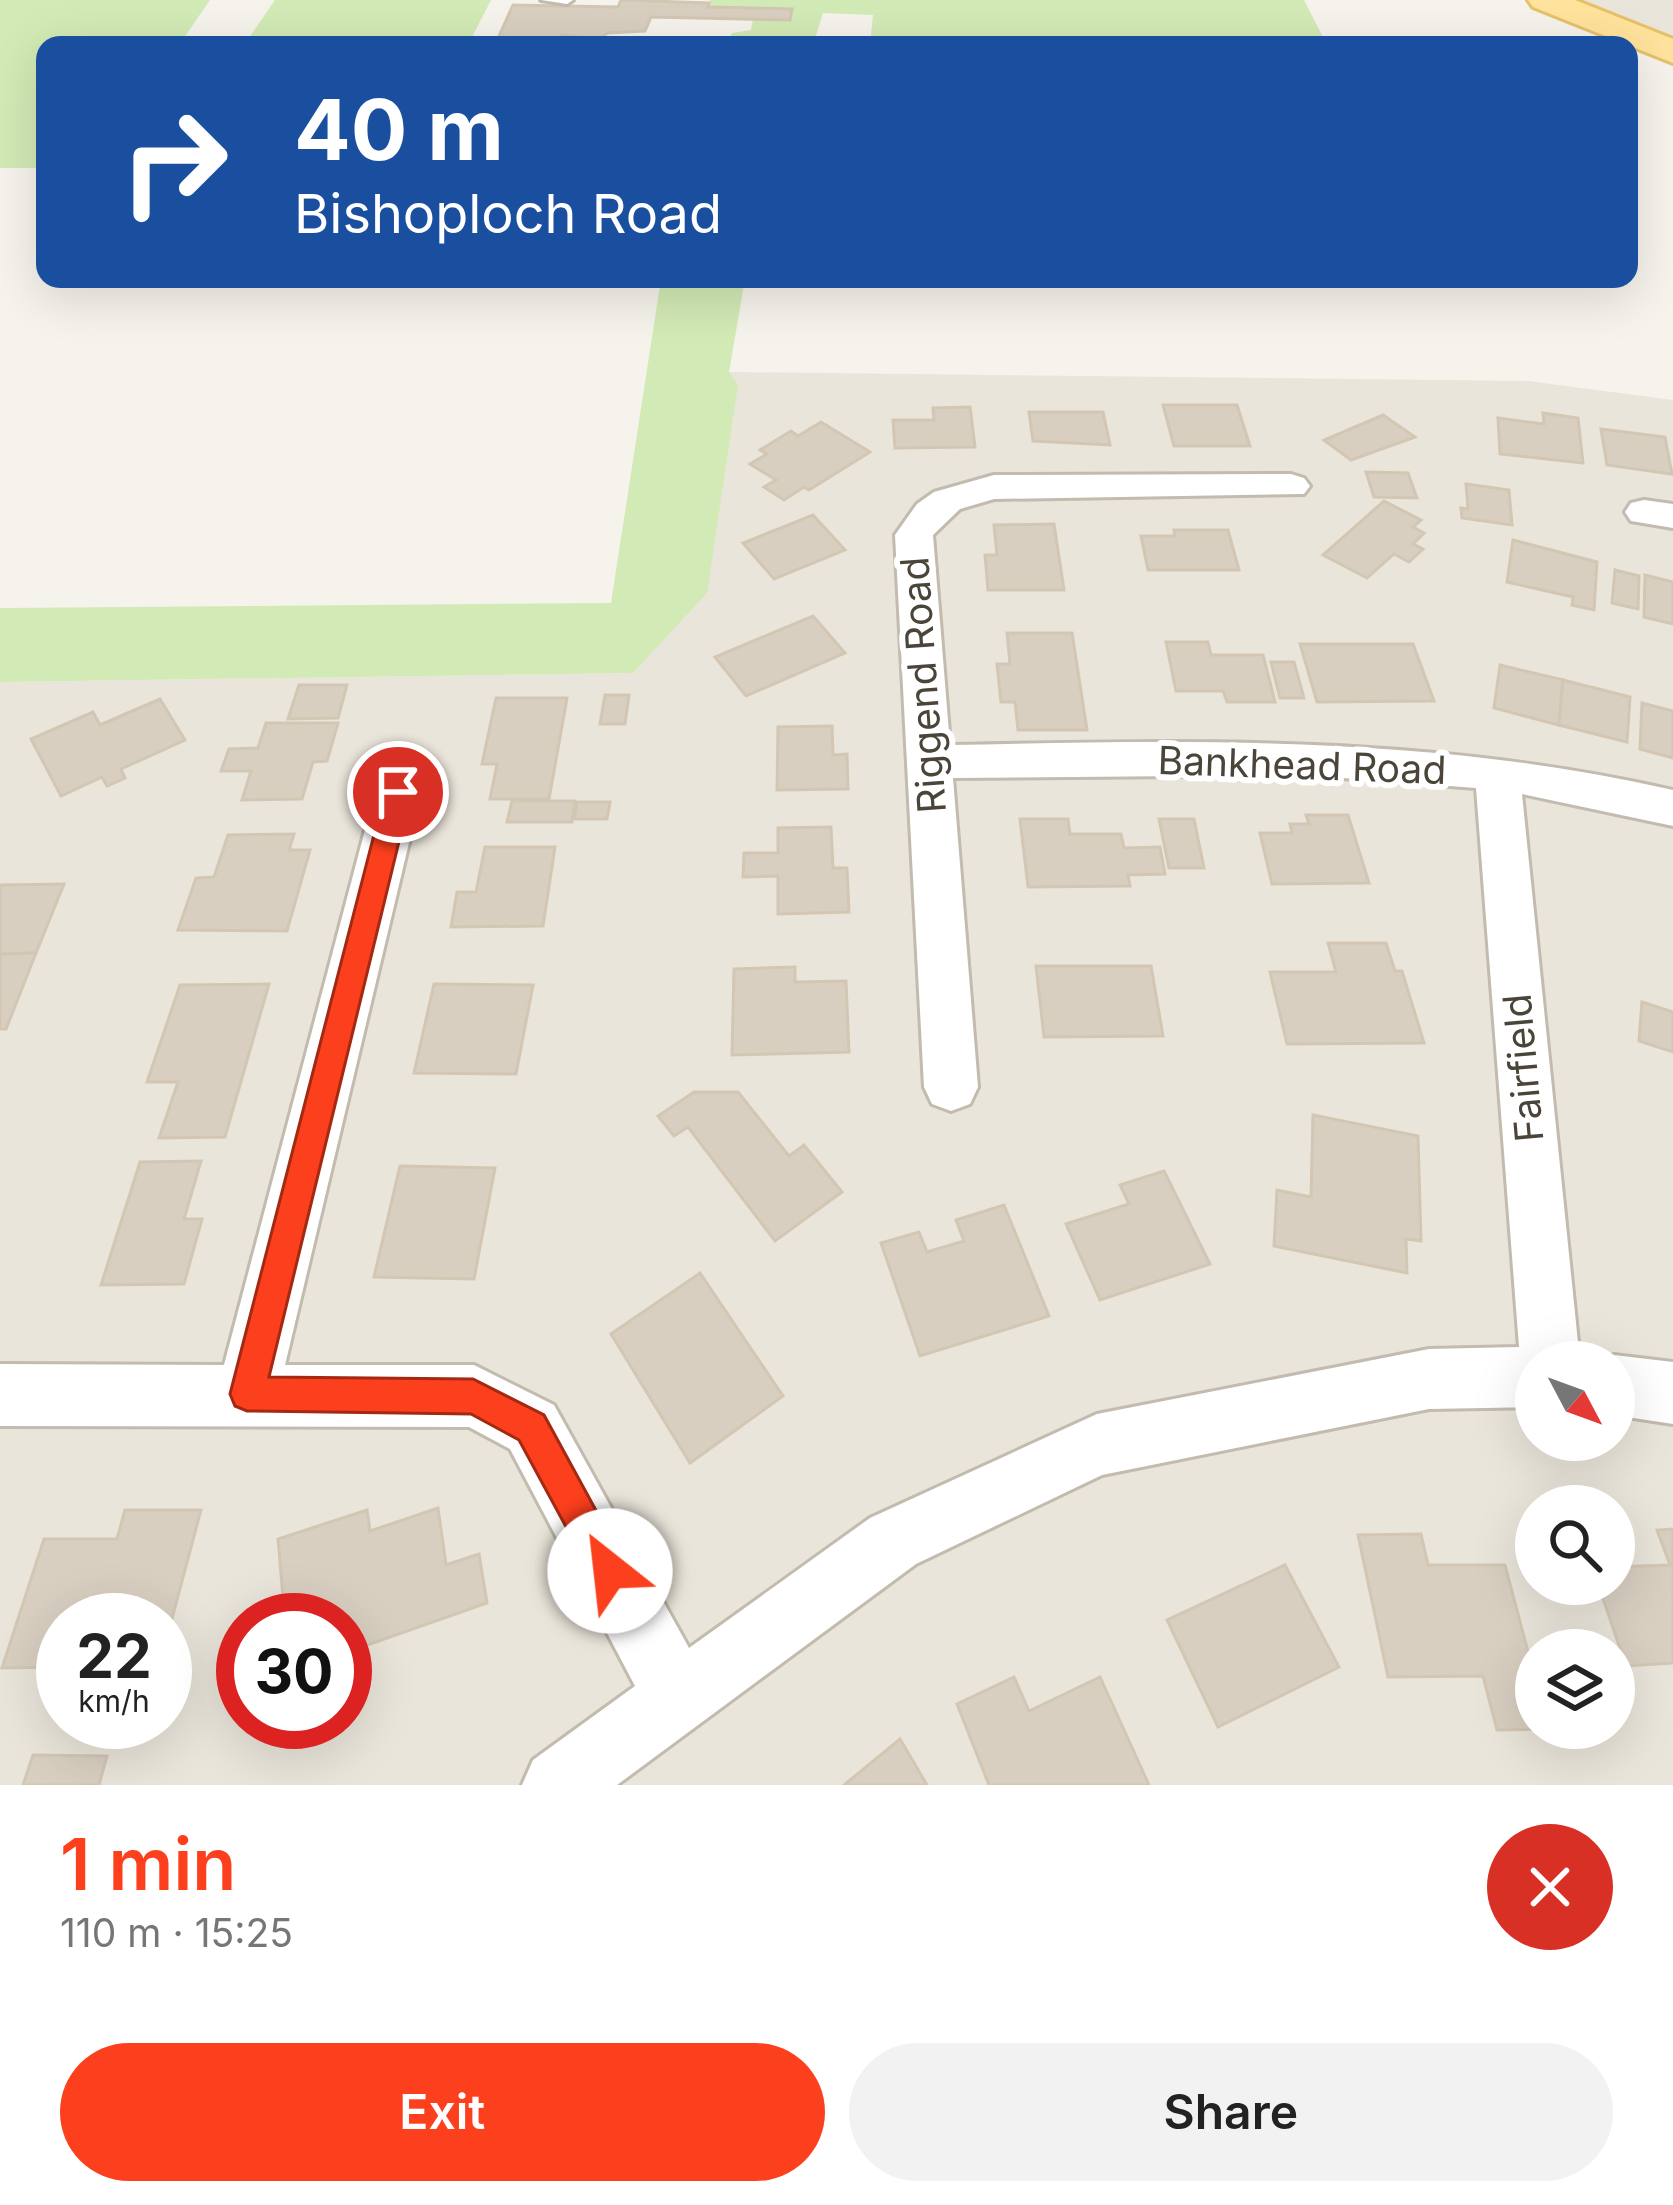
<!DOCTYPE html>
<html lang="en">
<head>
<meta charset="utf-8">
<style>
  body { margin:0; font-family:Inter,sans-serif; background:#f2f2f2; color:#222; height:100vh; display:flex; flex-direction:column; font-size:45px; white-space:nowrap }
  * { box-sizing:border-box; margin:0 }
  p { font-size:39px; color:#767676 }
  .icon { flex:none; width:66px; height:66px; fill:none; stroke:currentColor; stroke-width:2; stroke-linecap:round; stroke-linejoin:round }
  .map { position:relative; height:1785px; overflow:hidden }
  .panel { display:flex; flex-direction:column; background:#fff; flex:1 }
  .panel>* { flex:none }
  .hud { position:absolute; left:36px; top:36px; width:1602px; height:252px; border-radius:24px; box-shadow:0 12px 48px #0002; background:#1a4fa0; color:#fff; overflow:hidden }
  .needle { width:78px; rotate:131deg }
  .buttons { position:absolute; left:1515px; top:1341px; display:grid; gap:24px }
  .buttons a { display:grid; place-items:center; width:120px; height:120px; border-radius:50%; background:#fff; box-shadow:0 12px 48px #0002; font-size:60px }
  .speed { position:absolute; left:36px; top:1593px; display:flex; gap:24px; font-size:60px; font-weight:700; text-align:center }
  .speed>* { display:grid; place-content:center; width:156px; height:156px; border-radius:50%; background:#fff; box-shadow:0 12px 48px #0002; line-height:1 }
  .speed small { font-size:30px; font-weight:400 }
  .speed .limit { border:18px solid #d22; background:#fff; color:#111 }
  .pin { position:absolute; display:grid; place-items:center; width:102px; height:102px; color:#fff; margin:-51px; border:6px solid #fff; border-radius:50%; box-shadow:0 3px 12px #0007 }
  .me { position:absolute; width:132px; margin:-66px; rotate:331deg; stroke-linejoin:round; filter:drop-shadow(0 0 9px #0008) }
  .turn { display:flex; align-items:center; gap:42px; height:252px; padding:0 60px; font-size:54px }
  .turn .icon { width:156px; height:156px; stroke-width:2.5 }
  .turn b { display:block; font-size:84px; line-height:102px }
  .round { display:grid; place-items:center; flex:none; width:126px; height:126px; border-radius:63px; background:#f2f2f2 }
  .head { display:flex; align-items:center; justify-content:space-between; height:204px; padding:0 60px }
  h1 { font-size:72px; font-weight:600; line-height:90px; color:#fc3f1d }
  .cta { display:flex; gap:24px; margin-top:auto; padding:24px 60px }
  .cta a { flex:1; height:138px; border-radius:72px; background:#fc3f1d; color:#fff; font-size:48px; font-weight:600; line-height:138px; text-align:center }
  .cta a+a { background:#f2f2f2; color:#222 }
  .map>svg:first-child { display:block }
  .residential { fill:#eae5da; fill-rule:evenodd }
  .green { fill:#d2eab5 }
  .building { fill:#d8cfc1; stroke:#d3c7b4; stroke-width:3 }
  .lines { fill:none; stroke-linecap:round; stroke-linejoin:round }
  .service-casing { stroke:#c2bbae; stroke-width:6 }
  .minor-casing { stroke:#c2bbae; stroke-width:6 }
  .primary-casing { stroke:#e6c16a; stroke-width:6 }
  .service { fill:#fff; fill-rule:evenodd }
  .minor { fill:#fff; fill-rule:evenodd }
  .primary { fill:#ffe39c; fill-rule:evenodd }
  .route { fill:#fc3f1d; stroke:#a42913; stroke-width:3 }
  .labels { text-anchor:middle; stroke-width:12; stroke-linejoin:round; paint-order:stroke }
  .street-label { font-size:39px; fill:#4b4439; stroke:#fff }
</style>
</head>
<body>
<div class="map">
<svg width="1673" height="1785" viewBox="0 0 1673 1785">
  <rect width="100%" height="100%" fill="#f6f3ec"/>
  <!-- residential -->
  <g class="residential">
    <path d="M 1581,0 L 1673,0 L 1673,36 Z"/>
    <path d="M 729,372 L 1528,381 L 1673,400 L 1673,1785 L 0,1785 L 0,682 L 633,673 ZM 1536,1362 L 1614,1362 L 1614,1440 L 1536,1440 ZM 1536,1506 L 1614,1506 L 1614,1584 L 1536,1584 ZM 63,1620 L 165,1620 L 165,1722 L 63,1722 ZM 243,1620 L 345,1620 L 345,1722 L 243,1722 ZM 1536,1650 L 1614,1650 L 1614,1728 L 1536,1728 Z"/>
  </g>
  <!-- green -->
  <g class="green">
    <path d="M 0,0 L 210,0 L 179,45 L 45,45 L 45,168 L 0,168 Z"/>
    <path d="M 275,0 L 491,0 L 468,45 L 244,45 Z"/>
    <path d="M 710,0 L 1304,0 L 1327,45 L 870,45 L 873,15 L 823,13 L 813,45 L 726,45 L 732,33 L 751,30 L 753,19 L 789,20 L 792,9 L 708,7 Z"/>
    <path d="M 661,279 L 745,279 L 729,372 L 738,385 L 707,593 L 633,673 L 0,682 L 0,608 L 611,603 Z"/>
  </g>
  <!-- building -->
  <g class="building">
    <path d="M 621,0 L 709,3 L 708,7 L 792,9 L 790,20 L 651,17 L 645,31 L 608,33 L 597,39 L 561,35 L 559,40 L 529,45 L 495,45 L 513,5 L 618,7 Z"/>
    <path d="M 1163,405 L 1237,405 L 1250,446 L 1174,446 Z"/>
    <path d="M 970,407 L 975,447 L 895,448 L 893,420 L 934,420 L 933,408 Z"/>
    <path d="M 1029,412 L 1103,412 L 1110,445 L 1033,441 Z"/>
    <path d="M 1543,413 L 1578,418 L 1583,463 L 1500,454 L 1498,418 L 1544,424 Z"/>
    <path d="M 1383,415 L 1415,437 L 1351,460 L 1324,440 Z"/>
    <path d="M 821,422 L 870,452 L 809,490 L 804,487 L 784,500 L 764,487 L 776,480 L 750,464 L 767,454 L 760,450 L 791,431 L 798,436 Z"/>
    <path d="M 1601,429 L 1665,437 L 1672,474 L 1607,465 Z"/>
    <path d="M 1366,472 L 1408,473 L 1417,498 L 1374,497 Z"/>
    <path d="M 1466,484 L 1509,490 L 1512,525 L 1462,518 L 1461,508 L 1468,509 Z"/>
    <path d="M 1384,501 L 1421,520 L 1413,527 L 1424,533 L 1413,544 L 1423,549 L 1409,562 L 1394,554 L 1367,578 L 1323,555 Z"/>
    <path d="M 813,515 L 845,550 L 774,579 L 743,543 Z"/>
    <path d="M 1054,524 L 1064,590 L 988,590 L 985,555 L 997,555 L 994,525 Z"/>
    <path d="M 1174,530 L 1228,530 L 1239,570 L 1148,570 L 1141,536 L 1175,536 Z"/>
    <path d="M 1513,540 L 1597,562 L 1594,610 L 1572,605 L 1573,597 L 1507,582 Z"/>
    <path d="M 1615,570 L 1639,576 L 1638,609 L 1612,603 Z"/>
    <path d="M 1645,575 L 1673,582 L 1673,624 L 1644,617 Z"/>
    <path d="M 813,616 L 845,653 L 746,696 L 715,657 Z"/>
    <path d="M 1007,633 L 1072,633 L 1087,730 L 1018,730 L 1015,702 L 1001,702 L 997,664 L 1010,664 Z"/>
    <path d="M 1166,642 L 1208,642 L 1211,655 L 1263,655 L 1275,702 L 1227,702 L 1223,691 L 1176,691 Z"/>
    <path d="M 1300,644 L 1413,644 L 1434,701 L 1317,702 Z"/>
    <path d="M 1271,662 L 1294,662 L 1304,698 L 1280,698 Z"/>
    <path d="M 1500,665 L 1563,680 L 1559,725 L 1494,708 Z"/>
    <path d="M 1563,680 L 1630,697 L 1627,742 L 1559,725 Z"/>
    <path d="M 299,685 L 347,685 L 338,718 L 288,719 Z"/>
    <path d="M 605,695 L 629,695 L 625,724 L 600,724 Z"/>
    <path d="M 496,698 L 567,698 L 549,799 L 490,799 L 497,764 L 482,764 Z"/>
    <path d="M 160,699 L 185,740 L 121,769 L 125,778 L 107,786 L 102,777 L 61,796 L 31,739 L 93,712 L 100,725 Z"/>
    <path d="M 1642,703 L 1673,711 L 1673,758 L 1640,749 Z"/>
    <path d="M 266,723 L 338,723 L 327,761 L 313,762 L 302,799 L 242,800 L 251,771 L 221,771 L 229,749 L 258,748 Z"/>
    <path d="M 832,726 L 833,755 L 847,754 L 848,789 L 777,790 L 778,727 Z"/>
    <path d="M 512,801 L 575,801 L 572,822 L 507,822 Z"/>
    <path d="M 577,802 L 610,802 L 607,819 L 574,819 Z"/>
    <path d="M 1306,815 L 1348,815 L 1369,883 L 1272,884 L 1260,833 L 1292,833 L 1290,824 L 1309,824 Z"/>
    <path d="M 1020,819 L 1068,819 L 1070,834 L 1121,834 L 1124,848 L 1160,847 L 1165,874 L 1128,875 L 1130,886 L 1028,887 Z"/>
    <path d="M 1159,819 L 1194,819 L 1204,868 L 1169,868 Z"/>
    <path d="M 831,827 L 833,868 L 847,868 L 849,912 L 778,914 L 778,876 L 743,877 L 744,853 L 778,853 L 778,828 Z"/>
    <path d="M 294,834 L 289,850 L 310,850 L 287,931 L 178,930 L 196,878 L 214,877 L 228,835 Z"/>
    <path d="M 485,847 L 555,847 L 543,926 L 451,927 L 457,892 L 476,892 Z"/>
    <path d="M 64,884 L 36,953 L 0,954 L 0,885 Z"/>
    <path d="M 1328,943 L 1386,943 L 1395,971 L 1402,971 L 1424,1043 L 1287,1044 L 1270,972 L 1336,972 Z"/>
    <path d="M 36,953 L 6,1029 L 0,1029 L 0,954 Z"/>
    <path d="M 1036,966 L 1151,966 L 1163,1036 L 1044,1037 Z"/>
    <path d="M 795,967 L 795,982 L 846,981 L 849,1052 L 732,1055 L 734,969 Z"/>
    <path d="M 269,984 L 225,1137 L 159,1138 L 178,1082 L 147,1082 L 180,985 Z"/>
    <path d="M 434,984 L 533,985 L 516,1074 L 414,1073 Z"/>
    <path d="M 1642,1002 L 1673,1012 L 1673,1052 L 1639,1041 Z"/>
    <path d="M 694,1092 L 738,1092 L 789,1156 L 804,1145 L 842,1192 L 775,1241 L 688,1127 L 674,1136 L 658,1116 Z"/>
    <path d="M 1313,1115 L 1418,1136 L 1421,1241 L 1406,1239 L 1407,1273 L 1274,1246 L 1277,1190 L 1311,1197 Z"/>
    <path d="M 201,1161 L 184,1219 L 202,1219 L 184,1284 L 101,1285 L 140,1162 Z"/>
    <path d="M 400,1166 L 495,1168 L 474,1279 L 374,1277 Z"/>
    <path d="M 1164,1171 L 1210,1264 L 1100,1300 L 1066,1224 L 1129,1204 L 1120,1185 Z"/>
    <path d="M 1004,1205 L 1049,1316 L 920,1356 L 881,1243 L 919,1232 L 927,1252 L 964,1241 L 956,1220 Z"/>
    <path d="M 700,1273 L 783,1396 L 690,1463 L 611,1334 Z"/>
    <path d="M 438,1508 L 446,1565 L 479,1554 L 487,1603 L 345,1653 L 345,1620 L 285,1620 L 278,1539 L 367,1510 L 370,1531 Z"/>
    <path d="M 125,1510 L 201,1510 L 170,1626 L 165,1626 L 165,1620 L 63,1620 L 63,1667 L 2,1668 L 44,1539 L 117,1539 Z"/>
    <path d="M 1673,1529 L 1673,1663 L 1626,1666 L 1598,1584 L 1614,1584 L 1614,1567 L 1670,1565 L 1657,1530 Z"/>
    <path d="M 1421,1534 L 1428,1565 L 1505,1565 L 1536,1682 L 1536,1728 L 1548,1729 L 1497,1730 L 1483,1676 L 1388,1677 L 1358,1535 Z"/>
    <path d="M 1285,1565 L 1339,1667 L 1218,1727 L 1167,1620 Z"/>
    <path d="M 1014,1677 L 1029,1711 L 1100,1677 L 1149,1785 L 989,1785 L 957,1704 Z"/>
    <path d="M 900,1739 L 927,1785 L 844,1785 Z"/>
    <path d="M 33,1755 L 107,1756 L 99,1785 L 23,1785 Z"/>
  </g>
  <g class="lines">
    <defs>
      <path id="service" d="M 541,0 L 573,0 L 567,4 Z"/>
      <g id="minor">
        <path d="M 1291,474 L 1304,478 L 1310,486 L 1304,494 L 994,499 L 960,509 L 933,535 L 950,745 C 1197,740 1431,735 1673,790 L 1673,826 L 1522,794 L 1580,1362 L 1536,1362 L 1536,1407 L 1429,1409 L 1102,1475 L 916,1564 L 617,1785 L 522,1785 L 533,1760 L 635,1686 L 510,1449 L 469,1427 L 0,1426 L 0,1364 L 224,1365 L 375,792 L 382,780 L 398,775 L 414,780 L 421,792 L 285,1365 L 474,1365 L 554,1405 L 689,1648 L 870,1518 L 1097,1414 L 1429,1349 L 1519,1347 L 1476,788 L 1303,775 L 953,778 L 978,1087 L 970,1104 L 951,1111 L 932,1104 L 924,1087 L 895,535 L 917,504 L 934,492 L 994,475 Z"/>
        <path d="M 1644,500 L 1673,504 L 1673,528 L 1631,521 L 1625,512 L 1631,503 Z"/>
        <path d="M 1614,1355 L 1673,1362 L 1673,1424 L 1614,1415 L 1614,1362 L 1596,1362 Z"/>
      </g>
      <path id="primary" d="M 1528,0 L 1575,0 L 1673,39 L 1673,63 L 1533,7 Z"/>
    </defs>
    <!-- service casing -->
    <use href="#service" class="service-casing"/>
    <!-- minor casing -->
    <use href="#minor" class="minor-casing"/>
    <!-- primary casing -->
    <use href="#primary" class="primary-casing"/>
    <!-- service -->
    <use href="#service" class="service"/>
    <!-- minor -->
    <use href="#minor" class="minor"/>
    <!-- primary -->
    <use href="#primary" class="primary"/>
  </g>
  <!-- route -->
  <path class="route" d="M 398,782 L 411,792 L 269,1377 L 473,1379 L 544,1415 L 629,1571 L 623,1584 L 610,1590 L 597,1584 L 519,1440 L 471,1414 L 247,1411 L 235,1406 L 230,1394 L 385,792 Z"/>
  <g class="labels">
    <!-- street labels -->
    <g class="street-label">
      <text transform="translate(923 685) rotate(-94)" y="14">Riggend Road</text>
      <text transform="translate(1302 765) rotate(2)" y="14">Bankhead Road</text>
      <text transform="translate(1523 1068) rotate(-95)" y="14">Fairfield</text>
    </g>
  </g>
</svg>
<div class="buttons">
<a><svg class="needle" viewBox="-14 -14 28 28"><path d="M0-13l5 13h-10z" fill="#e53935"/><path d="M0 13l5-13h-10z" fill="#767676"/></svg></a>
<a><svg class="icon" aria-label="search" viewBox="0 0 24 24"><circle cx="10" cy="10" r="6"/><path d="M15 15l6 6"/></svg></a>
<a><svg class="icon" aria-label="layers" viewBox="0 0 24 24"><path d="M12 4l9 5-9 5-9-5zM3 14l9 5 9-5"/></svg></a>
</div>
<div class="speed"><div>22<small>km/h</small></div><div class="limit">30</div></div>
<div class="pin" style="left:398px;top:792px;background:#d93025"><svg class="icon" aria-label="arrive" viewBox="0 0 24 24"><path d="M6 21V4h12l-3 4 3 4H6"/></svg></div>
<svg class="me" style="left:610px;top:1571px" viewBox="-20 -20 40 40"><circle r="19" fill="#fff"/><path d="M0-13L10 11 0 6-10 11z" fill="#fc3f1d"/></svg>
<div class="hud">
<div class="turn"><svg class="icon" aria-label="right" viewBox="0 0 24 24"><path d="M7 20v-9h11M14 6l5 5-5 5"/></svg><div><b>40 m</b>Bishoploch Road</div></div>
</div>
</div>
<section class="panel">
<div class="head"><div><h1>1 min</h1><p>110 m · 15:25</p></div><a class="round" style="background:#d93025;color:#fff"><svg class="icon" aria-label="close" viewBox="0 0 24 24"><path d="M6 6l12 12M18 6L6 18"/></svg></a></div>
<div class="cta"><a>Exit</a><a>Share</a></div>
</section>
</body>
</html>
